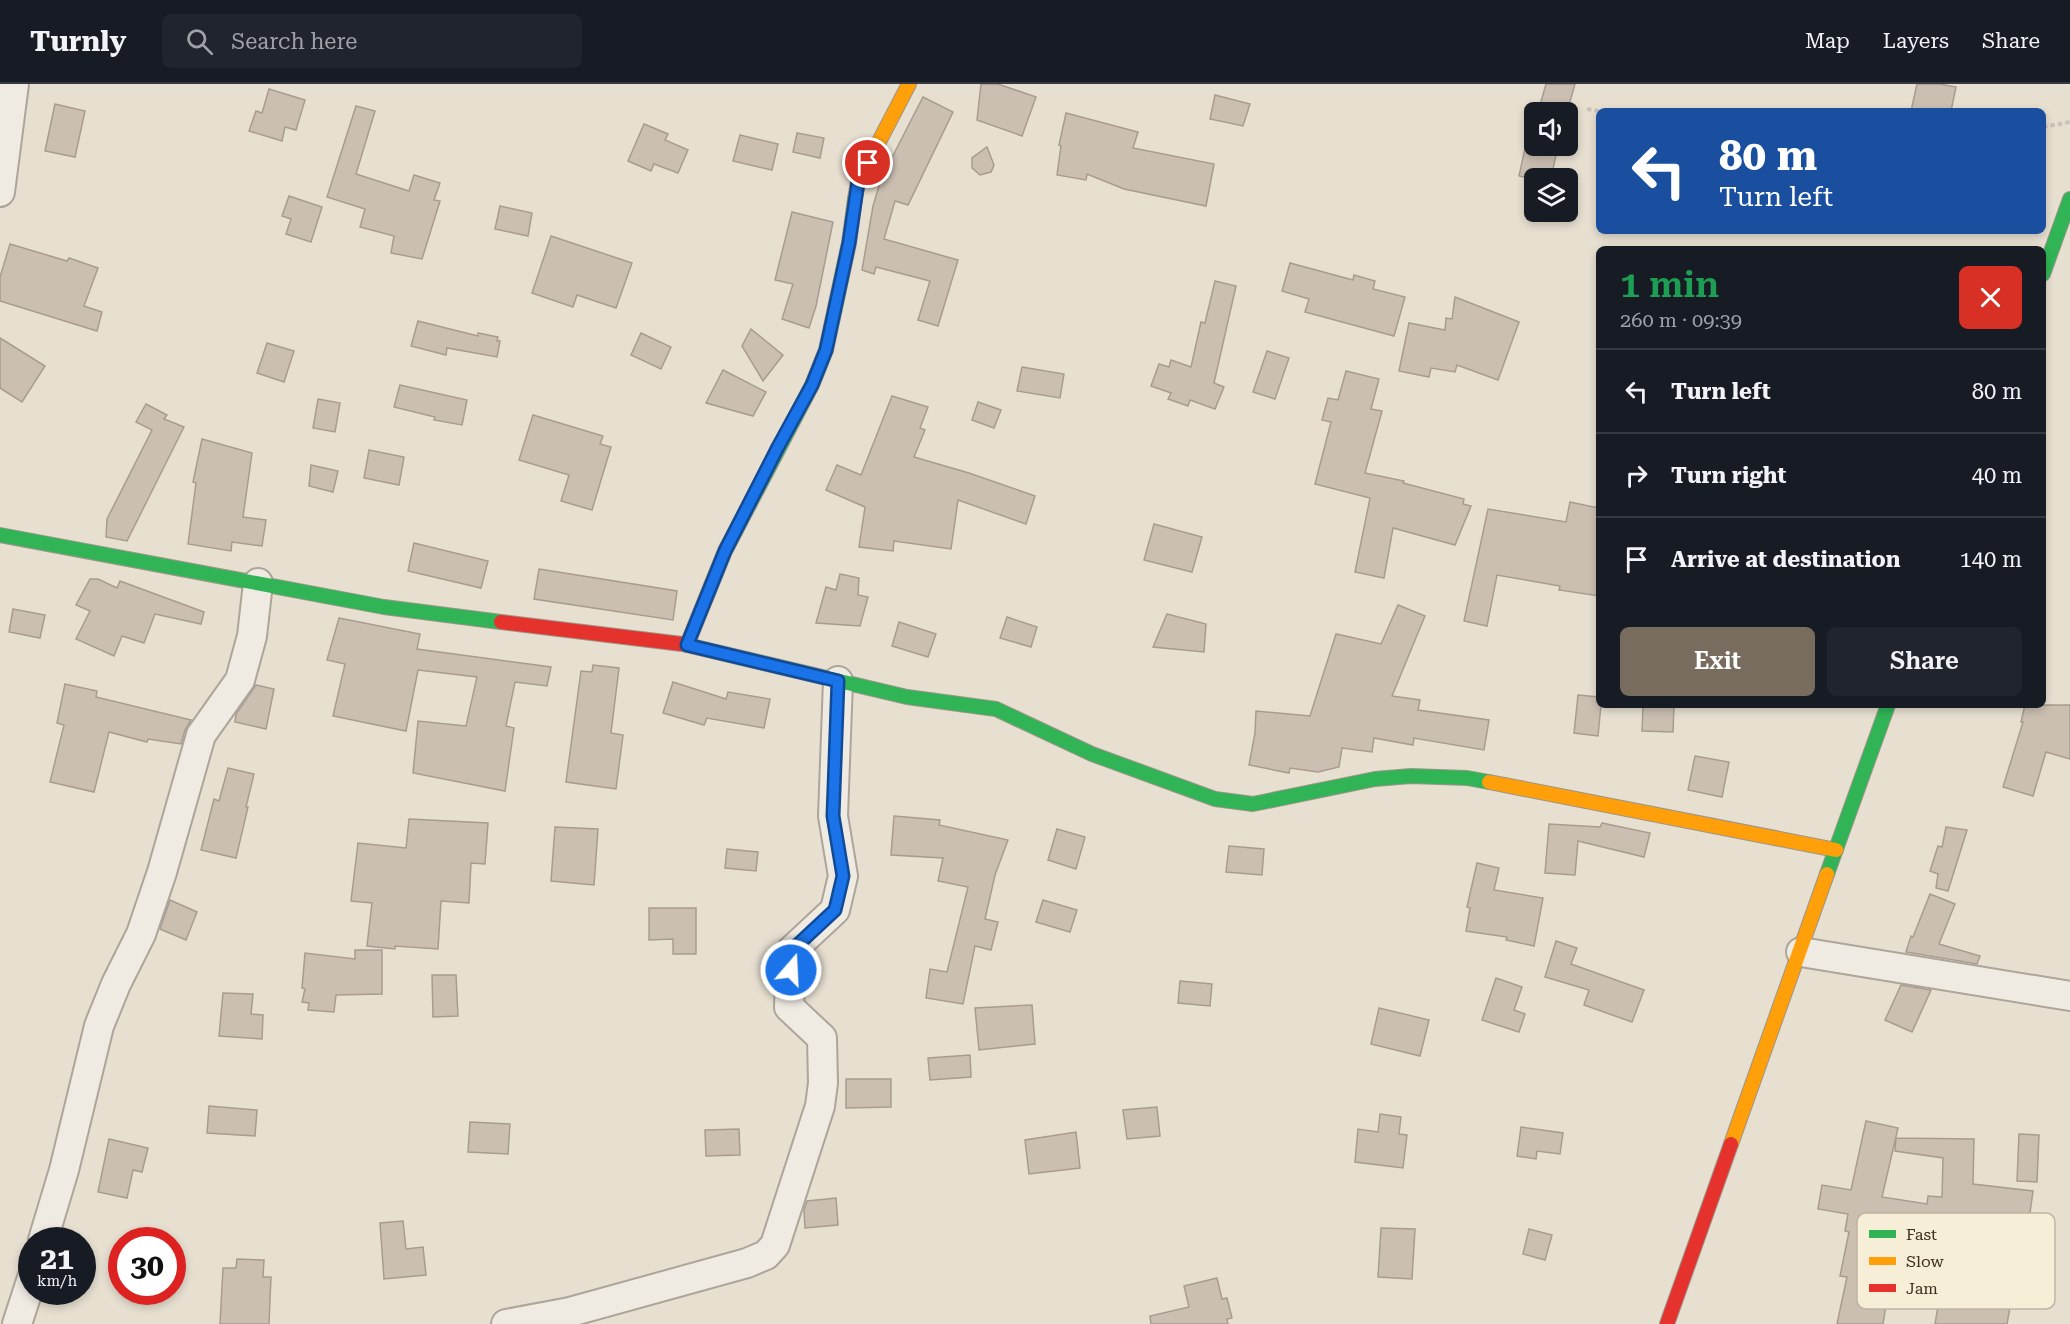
<!DOCTYPE html>
<html lang="en">
<head>
<meta charset="utf-8">
<style>
  body { margin:0; font-family:"Roboto Serif",serif; background:#20242c; color:#f1f3f6; height:100vh; display:flex; flex-direction:column; font-size:22px; white-space:nowrap }
  * { box-sizing:border-box; margin:0 }
  p { font-size:20px; color:#9ea1a6 }
  .icon { flex:none; width:33px; height:33px; fill:none; stroke:currentColor; stroke-width:2; stroke-linecap:round; stroke-linejoin:round }
  .map { position:relative; flex:1; overflow:hidden }
  .sheet { position:absolute; left:1596px; top:162px; width:450px; height:462px; display:flex; flex-direction:column; background:#171b24; border-radius:9px; box-shadow:0 3px 9px #0003 }
  .sheet>* { flex:none }
  .hud { position:absolute; left:1596px; top:24px; width:450px; height:126px; border-radius:9px; box-shadow:0 3px 9px #0003; background:#1a4fa0; color:#fff; overflow:hidden }
  .fabs { position:absolute; left:1524px; top:18px; display:grid; gap:12px }
  .fabs a { display:grid; place-items:center; width:54px; height:54px; border-radius:9px; background:#171b24; box-shadow:0 3px 9px #0003; font-size:30px }
  .speed { position:absolute; left:18px; top:1143px; display:flex; gap:12px; font-size:30px; font-weight:700; text-align:center }
  .speed>* { display:grid; place-content:center; width:78px; height:78px; border-radius:50%; background:#171b24; box-shadow:0 3px 9px #0003; line-height:1 }
  .speed small { font-size:15px; font-weight:400 }
  .speed .limit { border:9px solid #d22; background:#fff; color:#111 }
  .pin { position:absolute; display:grid; place-items:center; width:51px; height:51px; color:#fff; margin:-26px; border:3px solid #fff; border-radius:50%; box-shadow:0 2px 6px #0007 }
  .me { position:absolute; width:66px; margin:-33px; rotate:19deg; stroke-linejoin:round; filter:drop-shadow(0 0 4px #0008) }
  .turn { display:flex; align-items:center; gap:21px; height:126px; padding:0 24px; font-size:27px }
  .turn .icon { width:78px; height:78px; stroke-width:2.5 }
  .turn b { display:block; font-size:42px; line-height:51px }
  .round { display:grid; place-items:center; flex:none; width:63px; height:63px; border-radius:9px; background:#20242c }
  .summary { display:flex; align-items:center; justify-content:space-between; height:102px; padding:0 24px }
  h1 { font-size:36px; font-weight:600; line-height:45px; color:#1e9e55 }
  .cta { display:flex; gap:12px; margin-top:auto; padding:12px 24px }
  .cta a { flex:1; height:69px; border-radius:9px; background:#786c5e; color:#fff; font-size:24px; font-weight:600; line-height:69px; text-align:center }
  .cta a+a { background:#20242c; color:#f1f3f6 }
  ul { padding:0; list-style:none }
  li { display:flex; align-items:center; gap:18px; height:84px; padding:0 24px; border-top:2px solid #363941 }
  li div { flex:1 }
  li b { display:block; font-size:22px }
  li em { font-style:normal }
  header { display:flex; align-items:center; gap:36px; box-sizing:border-box; height:84px; padding:0 30px; background:#171b24; border-bottom:2px solid #363941 }
  header strong { font-size:28px }
  nav { display:flex; gap:33px; margin-inline-start:auto; font-size:21px }
  .search { width:420px; height:54px; background:#20242c; display:flex; align-items:center; gap:15px; box-sizing:border-box; padding:0 21px; border-radius:9px; color:#9ea1a6; font-size:22px }
  .map>svg:first-child { display:block }
  .building { fill:#cbbfb2; stroke:#a89c90; stroke-width:1.5 }
  .lines { fill:none; stroke-linecap:round; stroke-linejoin:round }
  .street-casing { stroke:#ada599; stroke-width:32 }
  .fast-casing { stroke:#9c958a; stroke-width:16 }
  .slow-casing { stroke:#9c958a; stroke-width:16 }
  .jam-casing { stroke:#9c958a; stroke-width:16 }
  .path { stroke:#c8c2b9; stroke-width:4; stroke-dasharray:4.5 3; stroke-linecap:butt }
  .street { stroke:#efebe3; stroke-width:28 }
  .fast { stroke:#30b455; stroke-width:14 }
  .slow { stroke:#ff9f0a; stroke-width:14 }
  .jam { stroke:#e5322d; stroke-width:14 }
  .route-casing { stroke:#114b97; stroke-width:15 }
  .route { stroke:#1a73e8; stroke-width:10 }
  .key { fill:#f7eed8; stroke:#bfb4a1; stroke-width:1.5 }
  .key-label { font-size:16px; fill:#3d2e20 }
</style>
</head>
<body>
<header>
<strong>Turnly</strong>
<div class="search"><svg class="icon" aria-label="search" viewBox="0 0 24 24"><circle cx="10" cy="10" r="6"/><path d="M15 15l6 6"/></svg>Search here</div>
<nav><a>Map</a><a>Layers</a><a>Share</a></nav>
</header>
<div class="map">
<svg width="2070" height="1240" viewBox="0 0 2070 1240">
  <rect width="100%" height="100%" fill="#e7e0d1"/>
  <!-- building -->
  <g class="building">
    <path d="M 981,0 L 998,0 L 1036,13 L 1022,52 L 977,36 Z"/>
    <path d="M 1546,0 L 1575,0 L 1567,28 L 1538,28 Z"/>
    <path d="M 1917,0 L 1940,0 L 1956,3 L 1951,27 L 1911,27 Z"/>
    <path d="M 269,5 L 305,16 L 296,46 L 285,43 L 282,57 L 249,47 L 256,27 L 262,29 Z"/>
    <path d="M 1215,11 L 1250,20 L 1243,42 L 1210,35 Z"/>
    <path d="M 923,13 L 953,28 L 908,121 L 895,117 L 884,155 L 958,176 L 938,242 L 918,236 L 930,197 L 876,183 L 874,190 L 862,186 L 873,122 L 881,95 Z"/>
    <path d="M 55,20 L 85,27 L 75,73 L 45,67 Z"/>
    <path d="M 356,22 L 375,27 L 356,90 L 409,107 L 414,91 L 440,99 L 434,116 L 440,117 L 422,175 L 391,169 L 394,152 L 360,143 L 365,125 L 327,113 Z"/>
    <path d="M 1066,29 L 1138,48 L 1133,64 L 1214,80 L 1206,122 L 1124,105 L 1087,90 L 1086,96 L 1057,91 L 1061,62 L 1059,61 Z"/>
    <path d="M 644,40 L 668,50 L 665,56 L 688,66 L 678,89 L 654,80 L 651,87 L 628,77 Z"/>
    <path d="M 1534,43 L 1534,62 L 1558,62 L 1551,94 L 1534,95 L 1519,92 L 1528,51 L 1532,52 Z"/>
    <path d="M 797,49 L 824,54 L 820,74 L 793,68 Z"/>
    <path d="M 740,51 L 778,60 L 772,86 L 733,77 Z"/>
    <path d="M 987,63 L 994,81 L 991,88 L 980,91 L 972,84 L 972,74 Z"/>
    <path d="M 289,112 L 322,123 L 311,158 L 286,150 L 291,135 L 282,132 Z"/>
    <path d="M 500,122 L 532,129 L 528,152 L 495,145 Z"/>
    <path d="M 792,128 L 833,138 L 816,222 L 809,244 L 782,235 L 793,200 L 775,196 Z"/>
    <path d="M 551,152 L 632,179 L 616,224 L 577,211 L 573,223 L 532,209 Z"/>
    <path d="M 10,160 L 67,177 L 69,174 L 98,184 L 84,222 L 102,228 L 97,247 L 0,217 L 0,193 Z"/>
    <path d="M 1290,179 L 1353,196 L 1354,191 L 1375,197 L 1373,205 L 1405,213 L 1394,252 L 1305,228 L 1309,215 L 1282,207 Z"/>
    <path d="M 1215,197 L 1236,202 L 1214,299 L 1224,303 L 1215,325 L 1190,316 L 1188,322 L 1168,315 L 1171,309 L 1151,302 L 1159,280 L 1169,283 L 1171,276 L 1191,283 L 1201,238 L 1205,239 Z"/>
    <path d="M 1455,213 L 1519,238 L 1498,296 L 1457,281 L 1455,288 L 1431,284 L 1429,293 L 1399,287 L 1409,239 L 1445,246 L 1446,234 L 1452,235 Z"/>
    <path d="M 418,237 L 478,252 L 478,249 L 498,253 L 497,257 L 500,257 L 497,273 L 447,264 L 446,271 L 411,262 Z"/>
    <path d="M 751,245 L 783,271 L 763,297 L 742,262 Z"/>
    <path d="M 641,249 L 671,263 L 661,285 L 631,271 Z"/>
    <path d="M 0,254 L 45,282 L 22,318 L 0,304 Z"/>
    <path d="M 267,259 L 294,267 L 284,298 L 257,289 Z"/>
    <path d="M 1267,267 L 1289,274 L 1275,315 L 1253,308 Z"/>
    <path d="M 1022,283 L 1064,290 L 1060,314 L 1017,307 Z"/>
    <path d="M 723,286 L 766,308 L 753,332 L 706,319 Z"/>
    <path d="M 1346,287 L 1379,295 L 1371,325 L 1382,327 L 1365,389 L 1404,397 L 1403,399 L 1464,415 L 1463,420 L 1471,422 L 1455,461 L 1393,444 L 1384,494 L 1355,488 L 1370,414 L 1315,400 L 1331,338 L 1322,336 L 1328,314 L 1338,316 Z"/>
    <path d="M 400,301 L 467,316 L 462,341 L 434,336 L 435,333 L 394,323 Z"/>
    <path d="M 892,312 L 928,323 L 920,344 L 925,346 L 914,373 L 969,389 L 1035,412 L 1026,440 L 958,416 L 951,465 L 894,457 L 893,467 L 859,463 L 865,423 L 826,406 L 837,381 L 861,391 Z"/>
    <path d="M 318,315 L 340,319 L 335,348 L 313,344 Z"/>
    <path d="M 978,318 L 1001,326 L 994,344 L 972,336 Z"/>
    <path d="M 146,320 L 167,331 L 164,335 L 184,343 L 127,457 L 106,453 L 107,435 L 152,346 L 136,338 Z"/>
    <path d="M 533,331 L 603,352 L 600,360 L 611,363 L 592,426 L 561,417 L 569,391 L 519,376 Z"/>
    <path d="M 202,355 L 252,369 L 243,433 L 266,436 L 262,462 L 232,458 L 231,467 L 188,460 L 196,399 L 193,398 Z"/>
    <path d="M 369,366 L 404,373 L 399,401 L 364,394 Z"/>
    <path d="M 311,381 L 338,387 L 333,408 L 309,402 Z"/>
    <path d="M 1570,418 L 1599,424 L 1599,512 L 1559,506 L 1560,502 L 1497,491 L 1487,542 L 1464,537 L 1488,425 L 1566,438 Z"/>
    <path d="M 1154,440 L 1202,453 L 1192,488 L 1144,476 Z"/>
    <path d="M 414,459 L 488,477 L 481,504 L 408,487 Z"/>
    <path d="M 539,485 L 677,507 L 673,536 L 534,515 Z"/>
    <path d="M 840,490 L 859,494 L 858,511 L 868,513 L 860,542 L 816,539 L 826,503 L 836,506 Z"/>
    <path d="M 90,495 L 98,495 L 117,504 L 120,497 L 204,528 L 201,540 L 155,530 L 144,559 L 122,552 L 114,572 L 76,555 L 90,527 L 76,521 Z"/>
    <path d="M 1398,521 L 1425,532 L 1392,612 L 1420,616 L 1418,626 L 1489,636 L 1484,666 L 1414,654 L 1413,661 L 1374,654 L 1372,668 L 1342,664 L 1339,683 L 1318,688 L 1290,684 L 1289,689 L 1249,681 L 1255,649 L 1256,627 L 1310,632 L 1336,550 L 1381,560 Z"/>
    <path d="M 13,525 L 45,531 L 40,554 L 9,548 Z"/>
    <path d="M 1167,530 L 1206,540 L 1204,568 L 1153,563 Z"/>
    <path d="M 1007,533 L 1037,543 L 1031,563 L 1000,554 Z"/>
    <path d="M 339,534 L 420,550 L 417,565 L 551,583 L 547,602 L 515,598 L 506,642 L 514,644 L 505,707 L 413,689 L 418,637 L 466,642 L 477,593 L 418,586 L 406,647 L 333,632 L 345,580 L 327,576 Z"/>
    <path d="M 899,538 L 936,550 L 928,573 L 892,562 Z"/>
    <path d="M 593,581 L 619,584 L 611,649 L 623,651 L 616,705 L 566,698 L 581,587 L 592,588 Z"/>
    <path d="M 673,598 L 726,615 L 728,608 L 770,615 L 764,644 L 707,634 L 704,641 L 663,629 Z"/>
    <path d="M 65,600 L 97,607 L 96,613 L 191,636 L 185,646 L 181,660 L 148,655 L 147,658 L 109,648 L 94,708 L 50,698 L 64,641 L 57,639 Z"/>
    <path d="M 256,601 L 274,605 L 266,645 L 235,638 L 236,630 Z"/>
    <path d="M 1578,611 L 1599,613 L 1599,621 L 1601,621 L 1598,652 L 1574,649 Z"/>
    <path d="M 1643,621 L 1674,621 L 1673,648 L 1642,647 Z"/>
    <path d="M 2025,621 L 2070,621 L 2070,675 L 2046,668 L 2033,712 L 2003,703 L 2023,638 L 2021,638 Z"/>
    <path d="M 1695,672 L 1729,678 L 1722,713 L 1688,706 Z"/>
    <path d="M 228,684 L 254,690 L 246,723 L 248,723 L 236,774 L 201,766 L 214,715 L 219,717 Z"/>
    <path d="M 894,732 L 940,736 L 939,741 L 1008,756 L 995,791 L 985,835 L 998,838 L 991,866 L 975,862 L 963,920 L 926,914 L 930,885 L 947,888 L 968,803 L 938,797 L 943,774 L 891,771 Z"/>
    <path d="M 409,735 L 488,739 L 485,780 L 471,779 L 469,819 L 441,817 L 438,865 L 395,862 L 395,865 L 367,862 L 372,819 L 351,817 L 358,759 L 406,764 Z"/>
    <path d="M 1602,739 L 1650,749 L 1644,773 L 1578,757 L 1575,791 L 1545,789 L 1549,740 L 1600,743 Z"/>
    <path d="M 555,743 L 598,745 L 594,801 L 551,797 Z"/>
    <path d="M 1946,743 L 1967,746 L 1948,807 L 1936,804 L 1938,790 L 1930,787 L 1938,762 L 1942,763 Z"/>
    <path d="M 1057,745 L 1085,753 L 1076,785 L 1048,776 Z"/>
    <path d="M 1229,762 L 1264,765 L 1262,791 L 1226,788 Z"/>
    <path d="M 727,765 L 758,768 L 756,787 L 725,784 Z"/>
    <path d="M 1477,779 L 1499,784 L 1494,806 L 1543,814 L 1534,862 L 1506,856 L 1507,853 L 1466,847 L 1470,824 L 1467,823 Z"/>
    <path d="M 1930,810 L 1955,820 L 1939,860 L 1980,872 L 1977,880 L 1906,868 L 1911,852 L 1913,853 Z"/>
    <path d="M 170,816 L 197,828 L 186,856 L 160,845 Z"/>
    <path d="M 1043,816 L 1077,826 L 1070,848 L 1036,838 Z"/>
    <path d="M 649,824 L 696,824 L 696,870 L 673,870 L 673,855 L 649,856 Z"/>
    <path d="M 1556,857 L 1577,864 L 1571,880 L 1644,906 L 1632,938 L 1584,921 L 1589,906 L 1545,893 Z"/>
    <path d="M 355,866 L 382,866 L 382,910 L 336,911 L 334,928 L 308,926 L 309,919 L 302,918 L 305,905 L 302,904 L 305,869 L 355,875 Z"/>
    <path d="M 432,891 L 456,891 L 458,932 L 433,933 Z"/>
    <path d="M 1496,894 L 1522,903 L 1514,926 L 1525,930 L 1519,948 L 1482,936 Z"/>
    <path d="M 1180,897 L 1212,900 L 1210,922 L 1178,919 Z"/>
    <path d="M 1901,901 L 1931,906 L 1912,948 L 1885,936 Z"/>
    <path d="M 223,909 L 253,910 L 251,930 L 263,931 L 262,955 L 219,952 Z"/>
    <path d="M 1032,921 L 1035,960 L 979,966 L 975,924 Z"/>
    <path d="M 1379,924 L 1429,936 L 1420,972 L 1371,960 Z"/>
    <path d="M 970,971 L 971,993 L 930,996 L 928,974 Z"/>
    <path d="M 846,995 L 891,995 L 891,1023 L 846,1024 Z"/>
    <path d="M 209,1022 L 257,1026 L 255,1052 L 207,1049 Z"/>
    <path d="M 1157,1023 L 1160,1052 L 1127,1055 L 1123,1026 Z"/>
    <path d="M 1380,1030 L 1401,1033 L 1399,1050 L 1407,1051 L 1403,1084 L 1355,1078 L 1358,1045 L 1378,1048 Z"/>
    <path d="M 1866,1037 L 1898,1044 L 1882,1113 L 1927,1120 L 1928,1112 L 1942,1113 L 1943,1074 L 1895,1067 L 1896,1054 L 1974,1055 L 1973,1100 L 2033,1107 L 2024,1173 L 2026,1173 L 2023,1208 L 2013,1207 L 2007,1240 L 1935,1240 L 1941,1205 L 1981,1213 L 1986,1165 L 1924,1160 L 1925,1140 L 1875,1132 L 1868,1180 L 1877,1181 L 1876,1187 L 1891,1190 L 1883,1240 L 1837,1240 L 1847,1193 L 1840,1192 L 1849,1148 L 1845,1147 L 1848,1130 L 1818,1125 L 1822,1101 L 1851,1106 Z"/>
    <path d="M 470,1038 L 510,1040 L 508,1070 L 468,1068 Z"/>
    <path d="M 1521,1043 L 1563,1049 L 1560,1070 L 1537,1067 L 1536,1075 L 1517,1072 Z"/>
    <path d="M 739,1045 L 740,1071 L 706,1072 L 705,1046 Z"/>
    <path d="M 1076,1048 L 1080,1084 L 1029,1090 L 1025,1056 Z"/>
    <path d="M 2019,1050 L 2039,1051 L 2037,1098 L 2017,1097 Z"/>
    <path d="M 109,1055 L 148,1064 L 142,1088 L 133,1086 L 127,1114 L 98,1108 Z"/>
    <path d="M 836,1114 L 838,1141 L 805,1144 L 804,1126 L 807,1117 Z"/>
    <path d="M 403,1137 L 406,1165 L 423,1163 L 426,1191 L 384,1195 L 380,1139 Z"/>
    <path d="M 1381,1144 L 1415,1145 L 1412,1195 L 1378,1193 Z"/>
    <path d="M 1529,1145 L 1552,1151 L 1545,1176 L 1523,1170 Z"/>
    <path d="M 237,1175 L 264,1176 L 263,1193 L 271,1193 L 269,1240 L 220,1240 L 223,1184 L 236,1184 Z"/>
    <path d="M 1217,1194 L 1222,1215 L 1227,1214 L 1232,1234 L 1227,1235 L 1228,1240 L 1151,1240 L 1150,1232 L 1189,1223 L 1184,1202 Z"/>
  </g>
  <g class="lines">
    <defs>
      <g id="street">
        <path d="M 0,108 L 14,0"/>
        <path d="M 1801,868 L 2070,912"/>
        <path d="M 43,1156 L 64,1086 L 99,942 L 116,900 L 141,850 L 162,788 L 201,651 L 240,596 L 252,552 L 258,499"/>
        <path d="M 17,1240 L 32,1194"/>
        <path d="M 506,1240 L 570,1228 L 747,1179 L 766,1171 L 775,1161 L 820,1022 L 823,999 L 822,954 L 789,923 L 791,867 L 835,826 L 843,792 L 833,732 L 838,597"/>
      </g>
      <g id="fast">
        <path d="M 2043,190 L 2070,115"/>
        <path d="M 0,451 L 384,523 L 501,538"/>
        <path d="M 682,560 L 687,561 L 725,467 L 812,301 L 826,266 L 849,159 L 855,115"/>
        <path d="M 687,561 L 907,613 L 996,625 L 1092,670 L 1215,715 L 1253,720 L 1375,695 L 1411,692 L 1467,694 L 1489,698"/>
        <path d="M 1827,790 L 1888,621"/>
      </g>
      <g id="slow">
        <path d="M 855,115 L 858,98 L 909,0"/>
        <path d="M 1489,698 L 1836,766"/>
        <path d="M 1731,1060 L 1827,790"/>
      </g>
      <g id="jam">
        <path d="M 501,538 L 682,560"/>
        <path d="M 1667,1240 L 1731,1060"/>
      </g>
    </defs>
    <!-- street casing -->
    <use href="#street" class="street-casing"/>
    <!-- fast casing -->
    <use href="#fast" class="fast-casing"/>
    <!-- slow casing -->
    <use href="#slow" class="slow-casing"/>
    <!-- jam casing -->
    <use href="#jam" class="jam-casing"/>
    <!-- path -->
    <g class="path">
      <path d="M 1587,25 L 1599,27"/>
      <path d="M 2043,43 L 2070,38"/>
    </g>
    <!-- street -->
    <use href="#street" class="street"/>
    <!-- fast -->
    <use href="#fast" class="fast"/>
    <!-- slow -->
    <use href="#slow" class="slow"/>
    <!-- jam -->
    <use href="#jam" class="jam"/>
  </g>
  <g class="lines">
    <defs>
      <path id="route" d="M 791,886 L 791,867 L 835,826 L 843,792 L 833,732 L 838,597 L 687,561 L 725,467 L 778,363 L 812,301 L 826,266 L 849,159 L 858,98 L 868,79"/>
    </defs>
    <!-- route casing -->
    <use href="#route" class="route-casing"/>
    <!-- route -->
    <use href="#route" class="route"/>
  </g>
  <!-- legend -->
  <rect x="1857" y="1129" width="198" height="96" rx="9" class="key"/>
  <rect x="1869" y="1146" width="27" height="8" fill="#30b455"/>
  <rect x="1869" y="1173" width="27" height="8" fill="#ff9f0a"/>
  <rect x="1869" y="1200" width="27" height="8" fill="#e5322d"/>
  <g class="key-label">
    <text x="1906" y="1156">Fast</text>
    <text x="1906" y="1183">Slow</text>
    <text x="1906" y="1210">Jam</text>
  </g>
</svg>
<div class="fabs">
<a><svg class="icon" aria-label="sound" viewBox="0 0 24 24"><path d="M4 9h4l5-4v14l-5-4H4zM17 9q2 3 0 6"/></svg></a>
<a><svg class="icon" aria-label="layers" viewBox="0 0 24 24"><path d="M12 4l9 5-9 5-9-5zM3 14l9 5 9-5"/></svg></a>
</div>
<div class="speed"><div>21<small>km/h</small></div><div class="limit">30</div></div>
<div class="pin" style="left:868px;top:79px;background:#d93025"><svg class="icon" aria-label="arrive" viewBox="0 0 24 24"><path d="M6 21V4h12l-3 4 3 4H6"/></svg></div>
<svg class="me" style="left:791px;top:886px" viewBox="-20 -20 40 40"><circle r="17" fill="#1a73e8" stroke="#fff" stroke-width="3"/><path d="M0-11L8 9 0 5-8 9z" fill="#fff"/></svg>
<div class="hud">
<div class="turn"><svg class="icon" aria-label="left" viewBox="0 0 24 24"><path d="M17 20v-9H6M10 6l-5 5 5 5"/></svg><div><b>80 m</b>Turn left</div></div>
</div>
<section class="sheet">
<div class="summary"><div><h1>1 min</h1><p>260 m · 09:39</p></div><a class="round" style="background:#d93025;color:#fff"><svg class="icon" aria-label="close" viewBox="0 0 24 24"><path d="M6 6l12 12M18 6L6 18"/></svg></a></div>
<ul>
<li><svg class="icon" aria-label="left" viewBox="0 0 24 24"><path d="M17 20v-9H6M10 6l-5 5 5 5"/></svg><div><b>Turn left</b></div><em>80 m</em></li>
<li><svg class="icon" aria-label="right" viewBox="0 0 24 24"><path d="M7 20v-9h11M14 6l5 5-5 5"/></svg><div><b>Turn right</b></div><em>40 m</em></li>
<li><svg class="icon" aria-label="arrive" viewBox="0 0 24 24"><path d="M6 21V4h12l-3 4 3 4H6"/></svg><div><b>Arrive at destination</b></div><em>140 m</em></li>
</ul>
<div class="cta"><a>Exit</a><a>Share</a></div>
</section>
</div>
</body>
</html>
